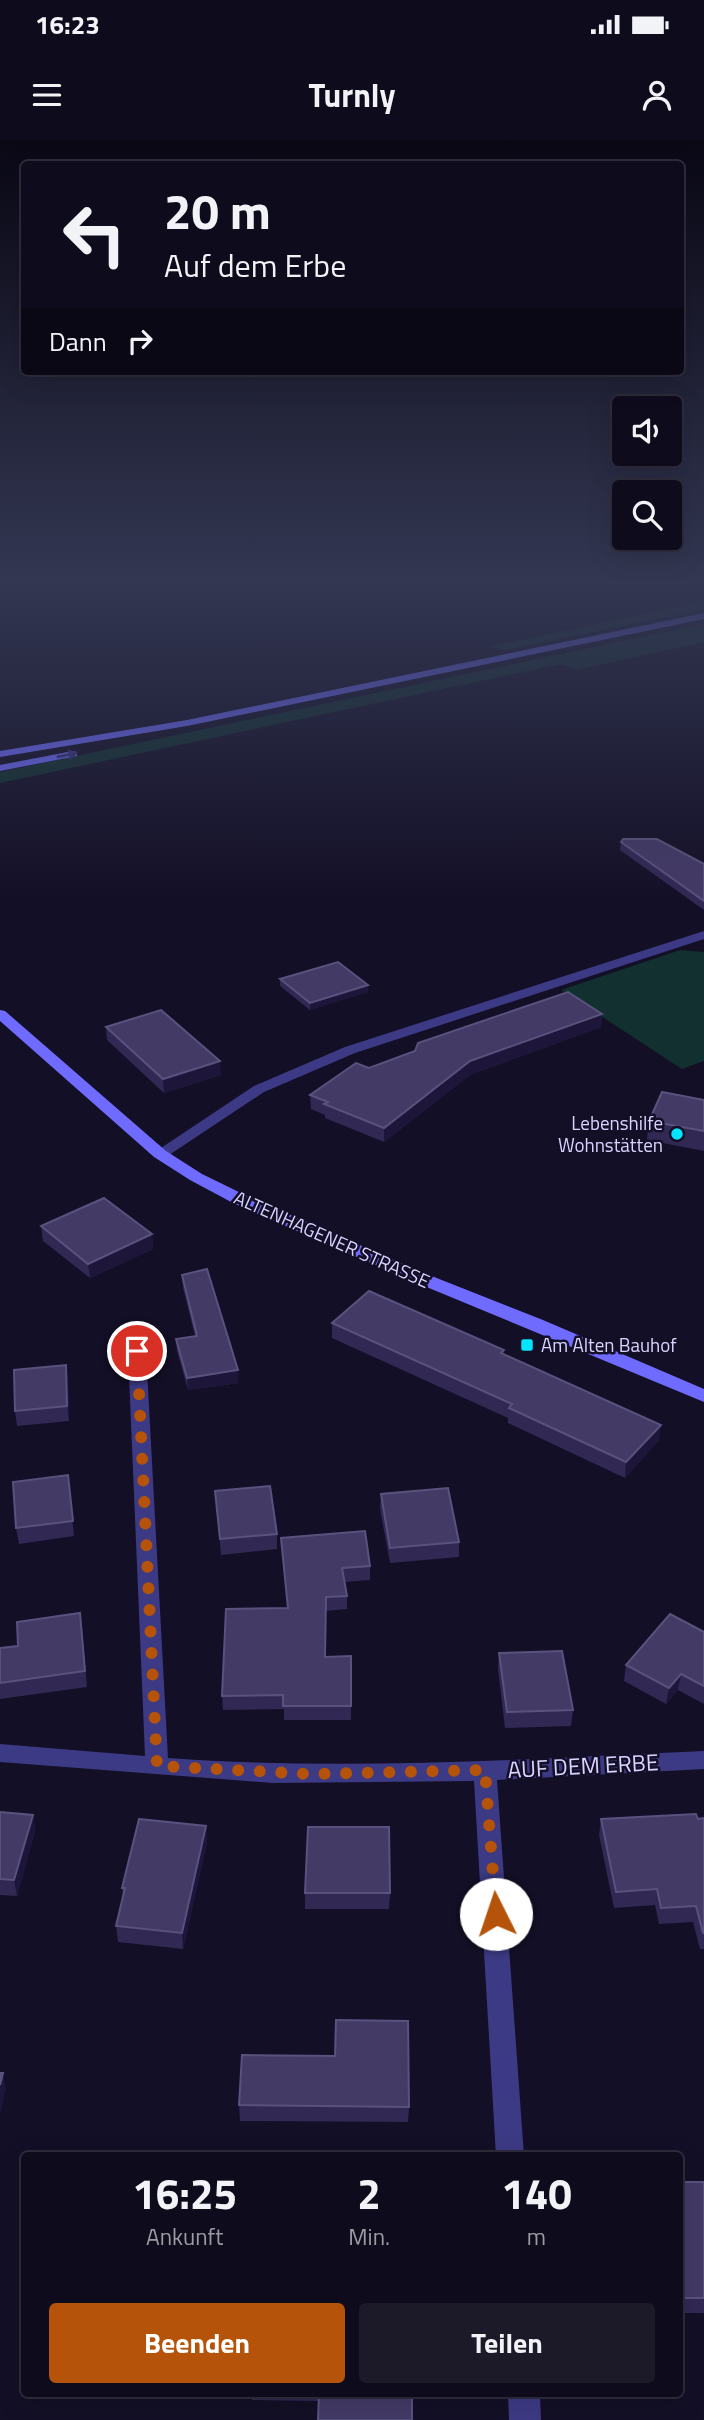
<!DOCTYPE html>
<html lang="de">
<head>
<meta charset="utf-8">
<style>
  body { margin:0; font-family:"Titillium Web",sans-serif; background:#1c1929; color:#f1f3f6; height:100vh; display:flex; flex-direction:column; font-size:26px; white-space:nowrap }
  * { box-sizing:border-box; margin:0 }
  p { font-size:23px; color:#9b9ba3 }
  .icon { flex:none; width:38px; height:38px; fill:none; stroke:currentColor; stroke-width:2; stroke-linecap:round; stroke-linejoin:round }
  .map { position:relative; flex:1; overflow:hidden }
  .side { position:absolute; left:21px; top:2012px; width:662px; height:245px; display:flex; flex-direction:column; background:#0e0b1c; border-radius:7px; box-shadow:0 7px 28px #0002,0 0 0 2px #2e2b3b }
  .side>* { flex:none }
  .top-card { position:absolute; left:21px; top:21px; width:663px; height:214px; border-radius:7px; box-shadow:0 7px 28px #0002,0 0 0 2px #2e2b3b; background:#0e0b1c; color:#f1f3f6; overflow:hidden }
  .controls { position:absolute; left:612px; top:256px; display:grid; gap:14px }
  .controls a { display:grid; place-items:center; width:70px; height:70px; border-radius:7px; background:#0e0b1c; box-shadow:0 7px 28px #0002,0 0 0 2px #2e2b3b; font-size:35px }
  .pin { position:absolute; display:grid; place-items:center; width:60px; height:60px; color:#fff; margin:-30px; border:4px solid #fff; border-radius:50%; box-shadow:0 2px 7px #0007 }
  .me { position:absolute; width:77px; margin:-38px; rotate:356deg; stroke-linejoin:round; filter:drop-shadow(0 0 5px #0008) }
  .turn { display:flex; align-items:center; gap:24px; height:147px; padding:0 28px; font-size:32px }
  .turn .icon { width:91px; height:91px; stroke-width:2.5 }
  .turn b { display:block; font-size:49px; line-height:60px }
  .then { display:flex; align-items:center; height:66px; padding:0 28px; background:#0003; gap:14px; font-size:26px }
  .eta { display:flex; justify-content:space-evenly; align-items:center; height:119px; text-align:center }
  .eta b { font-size:42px; font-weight:700; line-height:49px }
  .cta { display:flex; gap:14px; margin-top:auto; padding:14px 28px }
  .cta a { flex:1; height:80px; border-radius:7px; background:#b45309; color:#fff; font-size:28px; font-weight:700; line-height:80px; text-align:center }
  .cta a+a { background:#1c1929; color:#f1f3f6 }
  .status { display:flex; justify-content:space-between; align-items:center; height:49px; padding:0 35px; background:#0e0b1c; direction:ltr }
  .status svg { height:19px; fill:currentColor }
  header { display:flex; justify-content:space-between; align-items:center; height:91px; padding:0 28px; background:#0e0b1c; font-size:32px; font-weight:700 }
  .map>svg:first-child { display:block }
  .green { fill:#12302f }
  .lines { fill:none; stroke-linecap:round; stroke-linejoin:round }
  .minor { fill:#3d3a85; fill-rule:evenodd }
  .secondary { fill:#6f6bff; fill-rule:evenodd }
  .wall { fill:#312854 }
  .shaded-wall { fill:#1d163a }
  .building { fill:#433a66; stroke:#5a527e; stroke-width:2 }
  .oneway { fill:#38347d }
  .route { stroke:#b45309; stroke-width:12; stroke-dasharray:0 21.6 }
  .poi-dot { fill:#00e5ff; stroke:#130f26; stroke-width:2.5 }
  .labels { text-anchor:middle; stroke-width:5; stroke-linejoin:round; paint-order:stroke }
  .poi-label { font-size:19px; fill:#d9d4ff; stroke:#130f26; text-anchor:end }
  .street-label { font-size:19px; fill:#d9d4ff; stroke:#130f26 }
  .near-street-label { font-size:23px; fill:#d9d4ff; stroke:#130f26 }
</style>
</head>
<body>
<div class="status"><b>16:23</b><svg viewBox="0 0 49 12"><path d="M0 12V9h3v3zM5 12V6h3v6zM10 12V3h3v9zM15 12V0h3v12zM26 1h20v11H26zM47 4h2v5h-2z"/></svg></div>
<header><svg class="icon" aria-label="menu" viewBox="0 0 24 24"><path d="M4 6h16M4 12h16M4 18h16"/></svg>Turnly<svg class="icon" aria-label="person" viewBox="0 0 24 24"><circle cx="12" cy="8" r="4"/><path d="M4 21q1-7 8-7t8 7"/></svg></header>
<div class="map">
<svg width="704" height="2280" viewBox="0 0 704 2280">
  <rect width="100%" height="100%" fill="#130f26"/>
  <!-- green -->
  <g class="green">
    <path d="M 704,461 L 704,469 L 507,510 L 489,507 Z"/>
    <path d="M 704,484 L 704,502 L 576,530 L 561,524 L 0,643 L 0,632 Z"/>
    <path d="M 680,810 L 704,812 L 704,921 L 682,929 L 561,850 Z"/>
  </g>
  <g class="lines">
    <!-- minor -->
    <g class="minor">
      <path d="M 704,791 L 704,799 L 355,913 L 264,952 L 166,1017 L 160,1019 L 152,1014 L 254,946 L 345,907 Z"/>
      <path d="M 137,1205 L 146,1211 L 168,1618 C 347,1631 525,1619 704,1611 L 704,1629 L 497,1640 L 524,2016 L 496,2016 L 474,1641 L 273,1643 L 0,1622 L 0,1604 L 145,1616 L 128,1211 Z"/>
      <path d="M 508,2254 L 540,2254 L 541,2280 L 509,2280 Z"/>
    </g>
    <!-- secondary -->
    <g class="secondary">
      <path d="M 704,473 L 704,479 L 187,586 L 0,617 L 0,611 L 187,580 Z"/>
      <path d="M 73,611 L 77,612 L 77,616 L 0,631 L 0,625 Z"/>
      <path d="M 0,870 L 5,871 L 166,1011 L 202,1034 L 245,1055 L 424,1133 L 543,1180 L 704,1249 L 704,1262 L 412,1141 L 233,1063 L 190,1040 L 154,1017 L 0,881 Z"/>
    </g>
  </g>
  <!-- wall -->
  <g class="wall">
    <path d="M 621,702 L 704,724 L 704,770 L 620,710 Z"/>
    <path d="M 280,839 L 368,845 L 368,852 L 310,870 L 280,846 Z"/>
    <path d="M 602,874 L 601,887 L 470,935 L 384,1002 L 325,978 L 325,975 L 311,969 L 310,955 L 369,928 Z"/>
    <path d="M 106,887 L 221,935 L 164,953 L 107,900 Z"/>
    <path d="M 704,960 L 704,1011 L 647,1000 L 649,981 Z"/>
    <path d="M 41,1086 L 152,1094 L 153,1109 L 90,1138 L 43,1101 Z"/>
    <path d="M 182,1135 L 239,1243 L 188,1250 L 177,1211 L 176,1199 L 195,1196 L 183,1148 Z"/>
    <path d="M 332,1183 L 504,1210 L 503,1215 L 659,1300 L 625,1338 L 508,1283 L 508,1278 L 332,1198 Z"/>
    <path d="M 66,1225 L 68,1241 L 69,1281 L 17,1286 L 15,1271 Z"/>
    <path d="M 68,1335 L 74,1396 L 19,1404 L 16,1388 Z"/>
    <path d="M 215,1351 L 277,1394 L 277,1409 L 221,1415 Z"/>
    <path d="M 381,1354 L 459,1402 L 459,1417 L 390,1423 L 380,1369 Z"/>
    <path d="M 281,1398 L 370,1426 L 370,1440 L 345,1442 L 347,1456 L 347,1469 L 326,1471 L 326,1517 L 351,1516 L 351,1580 L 284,1580 L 284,1569 L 223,1570 L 222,1556 L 287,1468 Z"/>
    <path d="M 82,1489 L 87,1547 L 0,1559 L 0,1508 L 18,1506 Z"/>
    <path d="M 704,1492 L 704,1564 L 678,1550 L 666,1564 L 624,1541 L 626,1525 Z"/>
    <path d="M 499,1513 L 573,1570 L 571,1586 L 505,1588 L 498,1529 Z"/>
    <path d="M 0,1672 L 33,1675 L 35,1691 L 17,1756 L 0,1755 Z"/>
    <path d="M 704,1678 L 704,1809 L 700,1809 L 693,1782 L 659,1784 L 655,1765 L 614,1768 L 599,1695 L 601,1679 Z"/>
    <path d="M 206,1686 L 207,1702 L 183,1809 L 118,1802 L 116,1786 L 123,1758 L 122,1748 Z"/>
    <path d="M 305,1753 L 390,1753 L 389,1769 L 305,1769 Z"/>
    <path d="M 335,1916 L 409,1967 L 408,1982 L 240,1981 L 239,1965 Z"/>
    <rect x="679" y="2042" width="25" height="131"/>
    <path d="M 251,2254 L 412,2254 L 319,2261 L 252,2260 Z"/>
  </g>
  <!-- shaded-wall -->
  <g class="shaded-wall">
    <path d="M 368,845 L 368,852 L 310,870 L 310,863 Z"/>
    <path d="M 602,874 L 601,887 L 470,935 L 384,1002 L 384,988 L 470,921 Z"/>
    <path d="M 220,921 L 221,935 L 164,953 L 163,939 Z"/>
    <path d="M 152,1094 L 153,1109 L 90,1138 L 88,1124 Z"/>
    <path d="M 66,1225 L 68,1241 L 69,1281 L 67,1266 Z"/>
    <path d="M 238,1230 L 239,1243 L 188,1250 L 187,1238 Z"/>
    <path d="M 661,1285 L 659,1300 L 625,1338 L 626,1322 Z"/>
    <path d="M 681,1534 L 678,1550 L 666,1564 L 669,1548 Z"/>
    <path d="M 33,1675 L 35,1691 L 17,1756 L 14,1740 Z"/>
    <path d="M 206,1686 L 207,1702 L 183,1809 L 182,1793 Z"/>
    <path d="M 3,1933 L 6,1949 L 0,1975 L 0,1945 Z"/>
  </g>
  <!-- building -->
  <g class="building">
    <path d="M 623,699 L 657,699 L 704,724 L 704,761 L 621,702 Z"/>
    <path d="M 338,822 L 368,845 L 310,863 L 280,839 Z"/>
    <path d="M 568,852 L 602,874 L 470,921 L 384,988 L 324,964 L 328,962 L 310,955 L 356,923 L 369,928 L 415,911 L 418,903 Z"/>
    <path d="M 161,870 L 220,921 L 163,939 L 106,887 Z"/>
    <path d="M 662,952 L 704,960 L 704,991 L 649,981 Z"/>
    <path d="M 104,1058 L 152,1094 L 88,1124 L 41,1086 Z"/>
    <path d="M 207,1129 L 238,1230 L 187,1238 L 176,1199 L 197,1196 L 182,1135 Z"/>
    <path d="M 369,1151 L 504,1210 L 501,1213 L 661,1285 L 626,1322 L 509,1268 L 512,1264 L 332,1183 Z"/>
    <path d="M 66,1225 L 67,1266 L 15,1271 L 14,1230 Z"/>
    <path d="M 68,1335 L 73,1381 L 16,1388 L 13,1342 Z"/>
    <path d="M 270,1346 L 277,1394 L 220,1399 L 215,1351 Z"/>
    <path d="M 448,1348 L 459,1402 L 390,1408 L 381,1354 Z"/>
    <path d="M 365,1391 L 370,1426 L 342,1428 L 347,1456 L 326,1457 L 325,1517 L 351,1516 L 351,1566 L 283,1566 L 283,1555 L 222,1556 L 226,1469 L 288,1468 L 281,1398 Z"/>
    <path d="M 80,1473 L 85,1531 L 0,1543 L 0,1508 L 18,1506 L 17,1482 Z"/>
    <path d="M 670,1474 L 704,1492 L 704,1546 L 681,1534 L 669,1548 L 626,1525 Z"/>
    <path d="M 562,1511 L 573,1570 L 507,1572 L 499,1513 Z"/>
    <path d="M 0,1672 L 33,1675 L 14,1740 L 0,1739 Z"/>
    <path d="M 696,1674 L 698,1679 L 704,1678 L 704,1793 L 703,1793 L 696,1766 L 661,1768 L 657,1749 L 616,1752 L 601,1679 Z"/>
    <path d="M 139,1679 L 206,1686 L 182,1793 L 116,1786 L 125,1748 L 122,1748 Z"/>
    <path d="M 308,1687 L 389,1687 L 390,1753 L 305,1753 Z"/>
    <path d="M 336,1880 L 408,1881 L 409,1967 L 239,1965 L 242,1915 L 335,1916 Z"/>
    <path d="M 0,1933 L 3,1933 L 0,1945 Z"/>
    <rect x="679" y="2042" width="25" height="116"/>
    <path d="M 319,2254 L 412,2254 L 412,2280 L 318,2280 Z"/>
  </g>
  <!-- one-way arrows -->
  <defs><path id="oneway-solid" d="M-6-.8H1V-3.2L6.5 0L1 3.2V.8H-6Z" transform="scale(1.75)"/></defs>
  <use class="oneway" href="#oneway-solid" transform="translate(67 615) rotate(-11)"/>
  <!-- sky -->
  <linearGradient id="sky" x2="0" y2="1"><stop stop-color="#0a0815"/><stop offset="0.58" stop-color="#333752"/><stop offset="1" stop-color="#333752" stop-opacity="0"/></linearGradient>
  <rect width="704" height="762" fill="url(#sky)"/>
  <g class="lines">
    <!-- route -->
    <path class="route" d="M 137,1211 L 157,1626 L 310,1634 L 485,1630 L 496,1774"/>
  </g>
  <!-- markers -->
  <g class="poi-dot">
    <circle cx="677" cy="994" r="7"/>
    <rect x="520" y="1198" width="14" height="14" rx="3.5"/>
  </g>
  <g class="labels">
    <!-- poi labels -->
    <g class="poi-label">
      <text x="663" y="990">Lebenshilfe<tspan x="663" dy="22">Wohnstätten</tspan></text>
      <text x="541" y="1212" text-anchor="start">Am Alten Bauhof</text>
    </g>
    <!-- street labels -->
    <g class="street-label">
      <text transform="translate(332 1099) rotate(24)" y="7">ALTENHAGENER STRASSE</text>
    </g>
    <!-- near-street labels -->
    <g class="near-street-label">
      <text transform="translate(583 1626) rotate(-3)" y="8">AUF DEM ERBE</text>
    </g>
  </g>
</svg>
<div class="controls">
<a><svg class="icon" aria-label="sound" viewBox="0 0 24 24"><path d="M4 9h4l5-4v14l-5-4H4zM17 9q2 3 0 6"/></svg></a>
<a><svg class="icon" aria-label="search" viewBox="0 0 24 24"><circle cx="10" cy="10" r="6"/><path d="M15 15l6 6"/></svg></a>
</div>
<div class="pin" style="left:137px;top:1211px;background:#d93025"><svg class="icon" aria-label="arrive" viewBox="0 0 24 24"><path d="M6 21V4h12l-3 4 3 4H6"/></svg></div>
<svg class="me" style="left:496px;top:1774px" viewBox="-20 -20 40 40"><circle r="19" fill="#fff"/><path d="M0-13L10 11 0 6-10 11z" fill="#b45309"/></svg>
<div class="top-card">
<div class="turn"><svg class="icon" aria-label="left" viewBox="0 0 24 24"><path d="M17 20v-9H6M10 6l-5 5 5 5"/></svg><div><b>20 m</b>Auf dem Erbe</div></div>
<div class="then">Dann<svg class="icon" aria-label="right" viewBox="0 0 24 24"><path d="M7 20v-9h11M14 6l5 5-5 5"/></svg></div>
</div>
<section class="side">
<div class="eta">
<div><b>16:25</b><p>Ankunft</p></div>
<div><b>2</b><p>Min.</p></div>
<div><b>140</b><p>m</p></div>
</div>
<div class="cta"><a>Beenden</a><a>Teilen</a></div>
</section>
</div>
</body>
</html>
